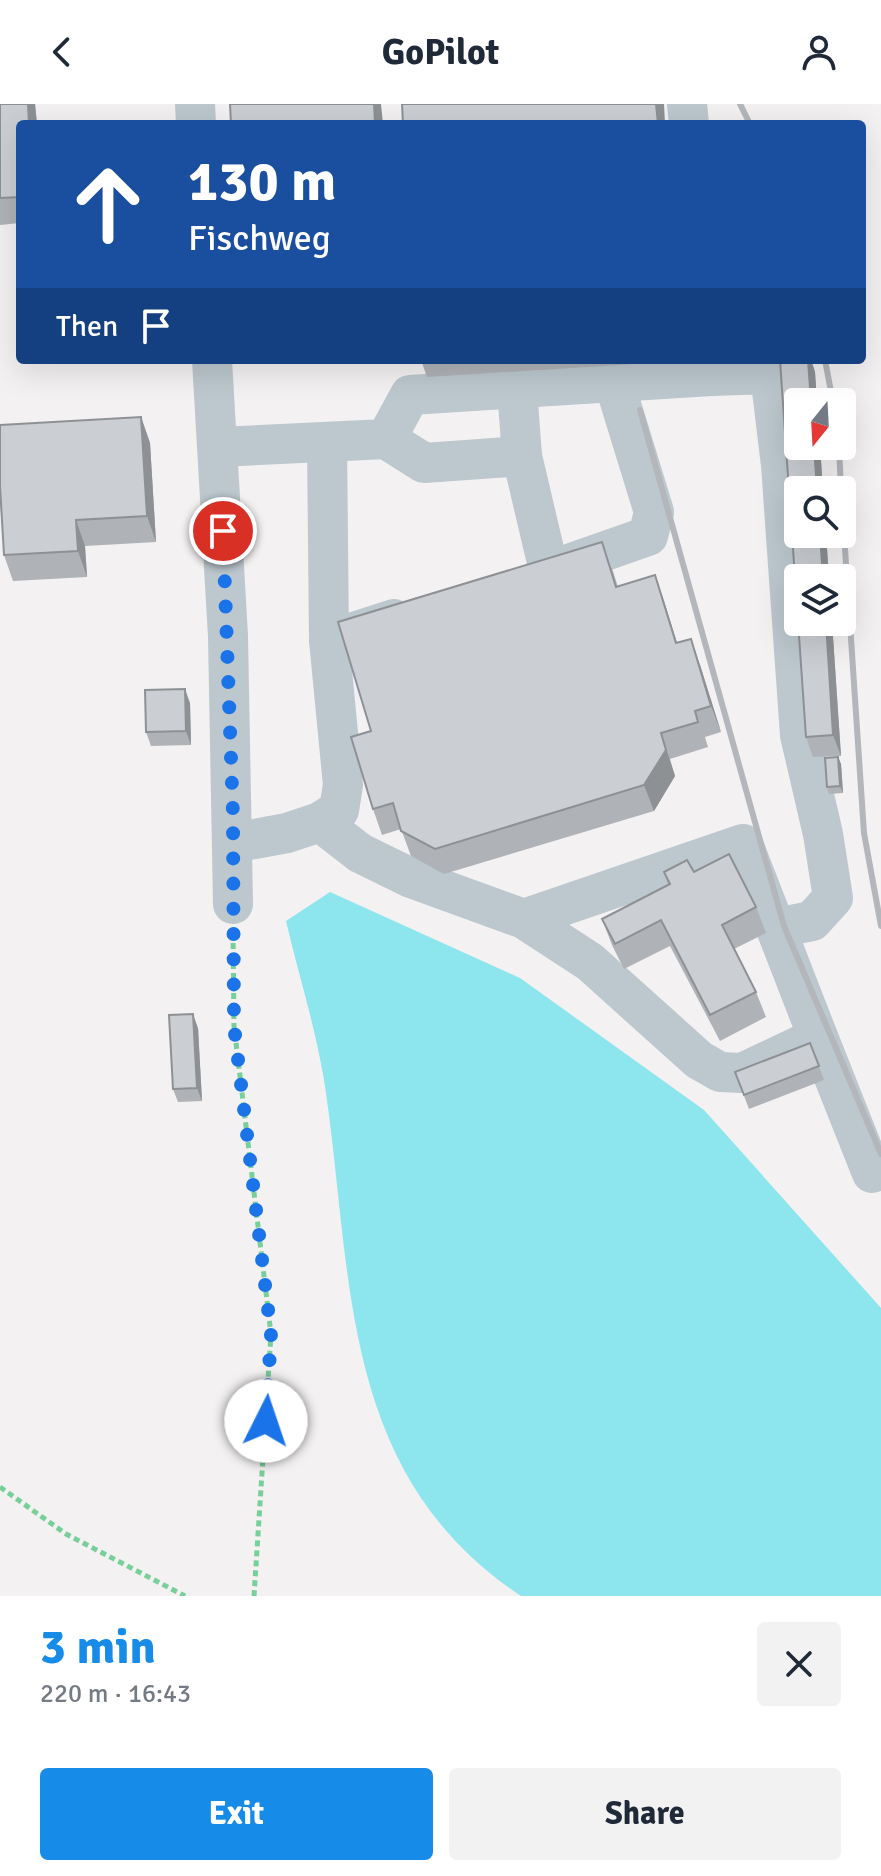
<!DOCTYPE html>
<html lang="en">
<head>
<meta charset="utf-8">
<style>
  body { margin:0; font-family:Signika,sans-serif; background:#f2f2f3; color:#1f2937; height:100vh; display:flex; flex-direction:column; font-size:30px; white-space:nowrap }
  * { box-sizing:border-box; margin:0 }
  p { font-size:26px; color:#747a83 }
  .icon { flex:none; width:44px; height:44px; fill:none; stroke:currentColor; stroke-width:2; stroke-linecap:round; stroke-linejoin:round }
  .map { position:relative; height:1492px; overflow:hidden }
  .details { display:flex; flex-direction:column; background:#fff; flex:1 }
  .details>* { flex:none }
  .banner { position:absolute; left:16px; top:16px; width:850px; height:244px; border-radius:8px; box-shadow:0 8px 32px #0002; background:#1a4fa0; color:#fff; overflow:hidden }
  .needle { width:52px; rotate:198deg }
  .controls { position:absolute; left:784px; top:284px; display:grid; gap:16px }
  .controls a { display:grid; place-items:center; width:72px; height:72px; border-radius:8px; background:#fff; box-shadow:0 8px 32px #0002; font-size:40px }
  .pin { position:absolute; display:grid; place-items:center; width:68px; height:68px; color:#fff; margin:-34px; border:4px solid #fff; border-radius:50%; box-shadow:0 2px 8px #0007 }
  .me { position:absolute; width:88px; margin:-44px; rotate:4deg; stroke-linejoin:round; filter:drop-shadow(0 0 6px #0008) }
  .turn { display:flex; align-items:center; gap:28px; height:168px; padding:0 40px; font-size:36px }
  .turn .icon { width:104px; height:104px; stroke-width:2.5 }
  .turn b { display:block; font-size:56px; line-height:68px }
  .then { display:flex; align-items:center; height:76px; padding:0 40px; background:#0003; gap:16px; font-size:30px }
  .round { display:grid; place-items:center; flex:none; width:84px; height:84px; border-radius:8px; background:#f2f2f3 }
  .head { display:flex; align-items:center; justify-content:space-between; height:136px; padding:0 40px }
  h1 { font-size:48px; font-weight:700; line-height:60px; color:#178be8 }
  .button { display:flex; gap:16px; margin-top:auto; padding:16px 40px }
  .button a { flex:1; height:92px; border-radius:8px; background:#178be8; color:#fff; font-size:32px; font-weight:700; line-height:92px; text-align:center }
  .button a+a { background:#f2f2f3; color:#1f2937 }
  header { display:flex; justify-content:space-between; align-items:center; height:104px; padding:0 40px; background:#fff; font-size:36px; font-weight:700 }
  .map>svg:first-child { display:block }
  .water { fill:#8de5ee }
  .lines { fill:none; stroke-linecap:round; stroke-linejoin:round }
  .path { stroke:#77cf99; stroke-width:5; stroke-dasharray:6 4; stroke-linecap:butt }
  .minor { stroke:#bcc7ce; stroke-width:40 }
  .rail { stroke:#b3b7bb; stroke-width:6 }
  .wall { fill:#afb2b6 }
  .shaded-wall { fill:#8e9194 }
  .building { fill:#cbcfd4; stroke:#8e9194; stroke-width:2 }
  .route { stroke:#1a73e8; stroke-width:14; stroke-dasharray:0 25.2 }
</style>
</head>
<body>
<header><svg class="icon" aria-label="back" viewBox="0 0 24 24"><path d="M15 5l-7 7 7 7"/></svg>GoPilot<svg class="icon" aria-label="person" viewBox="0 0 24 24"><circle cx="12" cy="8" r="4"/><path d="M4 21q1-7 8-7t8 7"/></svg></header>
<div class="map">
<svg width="881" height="1492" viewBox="0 0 881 1492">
  <rect width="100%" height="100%" fill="#f3f1f1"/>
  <!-- water -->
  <path class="water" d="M 330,788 L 520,874 L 704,1006 L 881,1204 L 881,1492 L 521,1492 C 340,1372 353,1177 326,989 C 318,931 299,873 286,817 Z"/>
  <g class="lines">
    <!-- path -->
    <g class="path">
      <path d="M 233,829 L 234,922 L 271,1230 L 254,1492"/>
      <path d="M 0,1383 L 66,1430 L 185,1492"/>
    </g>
    <!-- minor -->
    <g class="minor">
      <path d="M 195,0 L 196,20"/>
      <path d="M 687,0 L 689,20"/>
      <path d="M 212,256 L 228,532 L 233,800"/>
      <path d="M 711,272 L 770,270 L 781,361 L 800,631 L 823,730 L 833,794 L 812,817 L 776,824"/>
      <path d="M 517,285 L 522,352 L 549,467"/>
      <path d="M 386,335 L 424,359 L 522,352"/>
      <path d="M 218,343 L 386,335 L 410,291 L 711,272 L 709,256"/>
      <path d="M 554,465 L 648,432 L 654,408 L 614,278"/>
      <path d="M 329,536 L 394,515"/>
      <path d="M 320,718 L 339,706 L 343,681 L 329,536 L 327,338"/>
      <path d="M 233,739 L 287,729 L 320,718 L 360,749 L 411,774 L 524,815 L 590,858 L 699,956 L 720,968 L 742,969 L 818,933 L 743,740 L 524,815"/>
      <path d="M 818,933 L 872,1069"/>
    </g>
    <!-- rail -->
    <g class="rail">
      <path d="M 740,0 L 750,20"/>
      <path d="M 825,256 L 833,298"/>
      <path d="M 640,306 L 784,822 L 881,1050"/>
      <path d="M 839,342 L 841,386"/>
      <path d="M 842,400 L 864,729 L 881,822"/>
    </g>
  </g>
  <!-- wall -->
  <g class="wall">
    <path d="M 0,0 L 35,0 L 37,20 L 20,20 L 20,119 L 0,121 Z"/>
    <path d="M 81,256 L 143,256 L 82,259 Z"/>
    <path d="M 421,256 L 681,256 L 681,257 L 427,273 Z"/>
    <path d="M 780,256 L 811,256 L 815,268 L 817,298 L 798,298 L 798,342 L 820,342 L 823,386 L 798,386 L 798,430 L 826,430 L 829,474 L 798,474 L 798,518 L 832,518 L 841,652 L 813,653 L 806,633 Z"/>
    <path d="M 141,313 L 150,339 L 156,438 L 85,442 L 87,473 L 13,477 L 4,451 L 0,397 L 0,321 Z"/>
    <path d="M 612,464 L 618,483 L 655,471 L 677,539 L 700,561 L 721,628 L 705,633 L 708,643 L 670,655 L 675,672 L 654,707 L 444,770 L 411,752 L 401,725 L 382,731 L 373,705 L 371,627 Z"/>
    <path d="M 190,599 L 191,641 L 151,642 L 146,628 Z"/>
    <path d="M 838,653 L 841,660 L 843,689 L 829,690 L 827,683 Z"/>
    <path d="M 664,768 L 694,768 L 756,803 L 766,829 L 734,845 L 756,888 L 766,913 L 720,937 L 670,842 L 624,865 L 612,841 L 602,815 L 668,781 Z"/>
    <path d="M 198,924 L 202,997 L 178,998 L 173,985 Z"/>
    <path d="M 810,939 L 824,976 L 749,1005 L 735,968 Z"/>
  </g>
  <!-- shaded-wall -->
  <g class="shaded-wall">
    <path d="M 28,0 L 35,0 L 37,20 L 29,20 Z"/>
    <path d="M 374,0 L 381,0 L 383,20 L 375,20 Z"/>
    <path d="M 656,0 L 664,0 L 665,20 L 658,20 Z"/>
    <path d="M 808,256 L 811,256 L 815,268 L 817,298 L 811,298 Z"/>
    <path d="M 141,313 L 150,339 L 156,438 L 147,412 Z"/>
    <path d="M 814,342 L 820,342 L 823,386 L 817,386 Z"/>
    <path d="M 76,416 L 85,442 L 87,473 L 78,447 Z"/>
    <path d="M 820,430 L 826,430 L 829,474 L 823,474 Z"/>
    <path d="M 655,471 L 664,497 L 685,565 L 676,539 Z"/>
    <path d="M 826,518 L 832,518 L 841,652 L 833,631 Z"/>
    <path d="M 691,535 L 700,561 L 721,628 L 711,602 Z"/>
    <path d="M 185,585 L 190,599 L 191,641 L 186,627 Z"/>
    <path d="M 661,629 L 675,672 L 654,707 L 644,681 Z"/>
    <path d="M 838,653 L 841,660 L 843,689 L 840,682 Z"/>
    <path d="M 193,910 L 198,924 L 202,997 L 197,984 Z"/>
  </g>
  <!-- building -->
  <g class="building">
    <path d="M 0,0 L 28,0 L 29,20 L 20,20 L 20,93 L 0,94 Z"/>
    <path d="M 230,0 L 374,0 L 375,20 L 231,20 Z"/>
    <path d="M 402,0 L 656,0 L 658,20 L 403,20 Z"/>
    <path d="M 780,256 L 808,256 L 811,298 L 798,298 L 798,342 L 814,342 L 817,386 L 798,386 L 798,430 L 820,430 L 823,474 L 798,474 L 798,518 L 826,518 L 833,631 L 806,633 Z"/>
    <path d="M 141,313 L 147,412 L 76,416 L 78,447 L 4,451 L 0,382 L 0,321 Z"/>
    <path d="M 602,438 L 616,483 L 655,471 L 676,539 L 691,535 L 711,602 L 695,607 L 698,618 L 661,629 L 666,646 L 644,681 L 435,745 L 401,727 L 393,699 L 373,705 L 351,633 L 371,627 L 338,518 Z"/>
    <path d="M 185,585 L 186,627 L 146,628 L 145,586 Z"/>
    <path d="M 838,653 L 840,682 L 827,683 L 825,654 Z"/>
    <path d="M 729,750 L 756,803 L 722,821 L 756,888 L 710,911 L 661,816 L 615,840 L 602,815 L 670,780 L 664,768 L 687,756 L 694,768 Z"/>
    <path d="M 193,910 L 197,984 L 173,985 L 169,911 Z"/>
    <path d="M 810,939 L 819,962 L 744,991 L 735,968 Z"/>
  </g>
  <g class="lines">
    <!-- route -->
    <path class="route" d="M 223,427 L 233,711 L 234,922 L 271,1230 L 266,1317"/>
  </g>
</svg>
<div class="controls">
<a><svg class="needle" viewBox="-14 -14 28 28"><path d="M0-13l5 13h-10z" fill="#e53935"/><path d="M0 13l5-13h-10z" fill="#747a83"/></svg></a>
<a><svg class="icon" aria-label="search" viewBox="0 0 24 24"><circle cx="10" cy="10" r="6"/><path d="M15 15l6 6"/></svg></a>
<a><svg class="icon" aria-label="layers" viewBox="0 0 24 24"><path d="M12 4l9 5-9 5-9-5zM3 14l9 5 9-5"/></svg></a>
</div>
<div class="pin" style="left:223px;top:427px;background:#d93025"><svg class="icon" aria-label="arrive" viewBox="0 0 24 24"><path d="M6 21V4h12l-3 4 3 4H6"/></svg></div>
<svg class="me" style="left:266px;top:1317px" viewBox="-20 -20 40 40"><circle r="19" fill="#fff"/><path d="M0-13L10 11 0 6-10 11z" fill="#1a73e8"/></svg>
<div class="banner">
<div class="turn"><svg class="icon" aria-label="ahead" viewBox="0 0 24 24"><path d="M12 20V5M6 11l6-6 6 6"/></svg><div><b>130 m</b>Fischweg</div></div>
<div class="then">Then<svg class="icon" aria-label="arrive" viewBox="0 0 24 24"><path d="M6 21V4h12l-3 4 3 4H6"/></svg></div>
</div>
</div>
<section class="details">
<div class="head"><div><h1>3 min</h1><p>220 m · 16:43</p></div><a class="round"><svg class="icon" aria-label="close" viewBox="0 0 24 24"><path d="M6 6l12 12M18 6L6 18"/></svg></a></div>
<div class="button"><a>Exit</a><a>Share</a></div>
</section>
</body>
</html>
